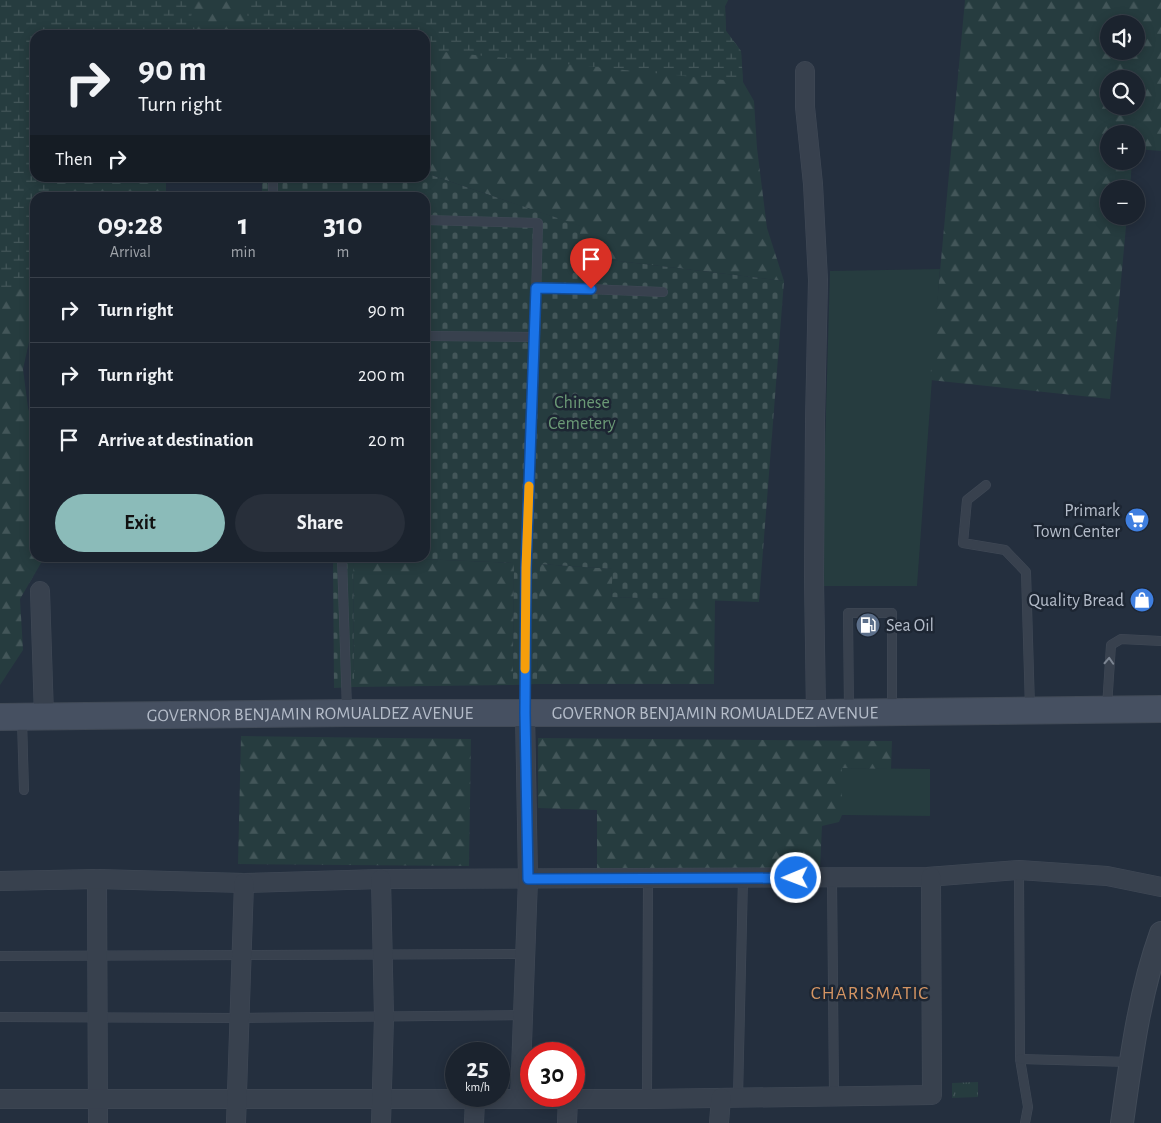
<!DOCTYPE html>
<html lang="en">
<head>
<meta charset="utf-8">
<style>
  body { margin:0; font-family:"Alegreya Sans",sans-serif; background:#282f3a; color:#f1f3f6; height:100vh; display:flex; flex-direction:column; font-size:19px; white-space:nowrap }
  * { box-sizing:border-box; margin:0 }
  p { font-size:16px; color:#a0a4aa }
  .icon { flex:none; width:28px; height:28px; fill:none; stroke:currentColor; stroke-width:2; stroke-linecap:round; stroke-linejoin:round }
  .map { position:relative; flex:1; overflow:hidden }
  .drawer { position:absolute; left:30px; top:192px; width:400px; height:370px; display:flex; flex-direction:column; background:#1b232e; border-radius:15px; box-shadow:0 2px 12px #0003,0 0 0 1px #39404a }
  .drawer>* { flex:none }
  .hud { position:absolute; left:30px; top:30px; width:400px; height:152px; border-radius:15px; box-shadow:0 2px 12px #0003,0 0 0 1px #39404a; background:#1b232e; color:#f1f3f6; overflow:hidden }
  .buttons { position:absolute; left:1100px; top:15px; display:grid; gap:10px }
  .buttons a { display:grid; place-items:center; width:45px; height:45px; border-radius:50%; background:#1b232e; box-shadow:0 2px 12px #0003,0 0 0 1px #39404a; font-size:25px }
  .speed { position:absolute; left:445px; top:1042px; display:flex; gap:10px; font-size:25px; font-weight:700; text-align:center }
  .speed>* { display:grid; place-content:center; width:65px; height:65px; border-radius:50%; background:#1b232e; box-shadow:0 2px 12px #0003,0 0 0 1px #39404a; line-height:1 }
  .speed small { font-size:12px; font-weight:400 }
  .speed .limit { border:8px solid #d22; background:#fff; color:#111 }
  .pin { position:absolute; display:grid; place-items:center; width:42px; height:42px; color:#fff; margin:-51px -21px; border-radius:50% 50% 50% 0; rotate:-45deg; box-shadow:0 0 5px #0007 }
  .pin .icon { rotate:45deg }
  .me { position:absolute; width:55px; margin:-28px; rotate:269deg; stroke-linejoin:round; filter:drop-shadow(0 0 4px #0008) }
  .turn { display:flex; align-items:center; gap:18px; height:105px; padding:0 25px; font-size:22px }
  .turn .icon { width:65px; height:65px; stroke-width:2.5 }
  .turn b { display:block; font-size:35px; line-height:42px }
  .then { display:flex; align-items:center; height:48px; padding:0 25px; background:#0003; gap:10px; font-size:19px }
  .eta { display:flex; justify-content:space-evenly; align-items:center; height:85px; text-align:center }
  .eta b { font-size:30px; font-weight:700; line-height:35px }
  .action { display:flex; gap:10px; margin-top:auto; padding:10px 25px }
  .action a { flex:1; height:58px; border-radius:30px; background:#8bbbb9; color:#111; font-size:20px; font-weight:700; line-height:58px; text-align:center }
  .action a+a { background:#282f3a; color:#f1f3f6 }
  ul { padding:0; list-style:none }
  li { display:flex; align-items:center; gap:15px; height:65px; padding:0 25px; border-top:1px solid #39404a }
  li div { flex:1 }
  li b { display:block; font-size:19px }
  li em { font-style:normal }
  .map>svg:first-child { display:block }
  .grass { fill:#263c3f }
  .forest { fill:url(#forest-firs); fill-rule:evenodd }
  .wetland { fill:url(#wetland-marsh) }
  .cemetery { fill:url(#cemetery-stones) }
  .park { fill:url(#park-tufts) }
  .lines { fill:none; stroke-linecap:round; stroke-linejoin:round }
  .service-casing { stroke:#414a57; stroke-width:10 }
  .minor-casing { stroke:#414a57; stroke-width:20 }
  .tertiary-casing { stroke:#414a57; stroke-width:24 }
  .secondary-casing { stroke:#414a57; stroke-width:28 }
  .service { stroke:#38414e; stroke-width:9 }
  .minor { stroke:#38414e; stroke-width:19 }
  .tertiary { stroke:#38414e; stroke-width:22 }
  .secondary { stroke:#465061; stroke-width:26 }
  .oneway { stroke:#7c8592 }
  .route-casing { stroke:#114b97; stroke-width:12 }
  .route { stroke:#1a73e8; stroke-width:9 }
  .slow { stroke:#f59e0b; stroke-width:9 }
  .labels { text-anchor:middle; stroke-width:5; stroke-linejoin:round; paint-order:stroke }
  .park-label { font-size:18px; fill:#6b9a76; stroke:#1d2633 }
  .poi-label { font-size:18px; fill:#b4bcc9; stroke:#1d2633; text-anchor:end }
  .street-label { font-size:18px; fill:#b4bcc9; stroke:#1d2633 }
  .neighbourhood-label { font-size:19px; letter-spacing:1px; fill:#d59563; stroke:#1d2633 }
</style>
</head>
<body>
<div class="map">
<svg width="1161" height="1123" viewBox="0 0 1161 1123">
  <defs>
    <pattern id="forest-firs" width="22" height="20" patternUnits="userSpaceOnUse" patternTransform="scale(1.25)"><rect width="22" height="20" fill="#263c3f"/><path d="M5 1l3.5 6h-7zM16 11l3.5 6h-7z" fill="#435659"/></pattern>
    <pattern id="wetland-marsh" width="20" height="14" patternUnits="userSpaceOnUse" patternTransform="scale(1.25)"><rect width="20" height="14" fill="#263c3f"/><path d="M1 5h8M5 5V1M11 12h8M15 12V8" fill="none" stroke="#435659"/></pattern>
    <pattern id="cemetery-stones" width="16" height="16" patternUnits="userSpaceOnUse" patternTransform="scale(1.25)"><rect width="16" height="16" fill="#263c3f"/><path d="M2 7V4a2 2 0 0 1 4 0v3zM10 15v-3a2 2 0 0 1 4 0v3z" fill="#435659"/></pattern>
    <pattern id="park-tufts" width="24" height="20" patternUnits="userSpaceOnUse" patternTransform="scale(1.25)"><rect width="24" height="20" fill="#263c3f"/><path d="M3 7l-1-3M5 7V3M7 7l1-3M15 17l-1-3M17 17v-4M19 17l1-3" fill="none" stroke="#435659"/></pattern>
  </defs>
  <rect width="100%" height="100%" fill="#242f3e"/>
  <!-- grass -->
  <g class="grass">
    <path d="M 940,269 L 917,586 L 821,586 L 830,271 Z"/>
    <path d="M 842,768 L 930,769 L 930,816 L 842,815 Z"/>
  </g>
  <!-- forest -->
  <g class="forest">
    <path d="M 0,0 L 728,0 L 725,6 L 726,31 L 741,51 L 743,82 L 754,101 L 757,148 L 767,228 L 784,281 L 577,256 L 580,226 L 425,173 L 425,35 L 35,35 L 35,178 L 166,178 L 166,197 L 114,197 L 109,192 L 81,197 L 35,198 L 35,315 L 23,369 L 28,408 L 35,430 L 35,558 L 44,558 L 20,599 L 23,650 L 0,685 Z"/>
    <path d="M 965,0 L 1161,0 L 1161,151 L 1136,149 L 1136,134 L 1109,134 L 1109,161 L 1132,161 L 1130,189 L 1109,189 L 1109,216 L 1127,216 L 1110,399 L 930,380 ZM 1109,24 L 1136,24 L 1136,51 L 1109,51 ZM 1109,79 L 1136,79 L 1136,106 L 1109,106 Z"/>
    <path d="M 353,558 L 396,558 L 514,563 L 513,685 L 354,687 Z"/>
    <path d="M 539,564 L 614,569 L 611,597 L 715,600 L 714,684 L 537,684 Z"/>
    <path d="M 241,736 L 471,739 L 469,866 L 238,864 Z"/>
    <path d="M 538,738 L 892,741 L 891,769 L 842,768 L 842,815 L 839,822 L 822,826 L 820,869 L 807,869 L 806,855 L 781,855 L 775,870 L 597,868 L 597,810 L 538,808 Z"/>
  </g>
  <!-- wetland -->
  <g class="wetland">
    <path d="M 0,0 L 195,0 L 191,17 L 197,35 L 35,35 L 35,178 L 56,178 L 52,197 L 35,198 L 35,272 L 0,298 Z"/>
    <path d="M 246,0 L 728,0 L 725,6 L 726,31 L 741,51 L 743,82 L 425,50 L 425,35 L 249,35 Z"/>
  </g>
  <!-- cemetery -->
  <g class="cemetery">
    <path d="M 425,173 L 581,226 L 577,256 L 784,281 L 759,602 L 611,597 L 613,569 L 540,564 L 537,684 L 513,685 L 514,563 L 396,558 L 425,558 L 425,198 L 262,198 L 262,178 L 425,178 Z"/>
    <path d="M 106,558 L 293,558 L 106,562 Z"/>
    <path d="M 333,558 L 353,558 L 354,687 L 334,688 Z"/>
  </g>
  <!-- park -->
  <path class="park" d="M 978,1082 L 978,1097 L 952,1098 L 952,1083 Z"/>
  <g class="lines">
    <defs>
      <g id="service">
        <path d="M 273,183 L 273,198"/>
        <path d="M 425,220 L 538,223 L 535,337 L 526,568 L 525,710"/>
        <path d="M 536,287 L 663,292"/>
        <path d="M 425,336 L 535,337"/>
        <path d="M 986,485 L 967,500 L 963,543 L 1005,550 L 1026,572 L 1030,708"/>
        <path d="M 342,558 L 347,710"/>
        <path d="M 1107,707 L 1111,645 L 1121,639 L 1161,641"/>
        <path d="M 849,710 L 848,613 L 892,613 L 892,711"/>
        <path d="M 22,720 L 24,790"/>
        <path d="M 1019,870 L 1020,1059 L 1028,1107 L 1025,1123"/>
        <path d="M 832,878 L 834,1096"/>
        <path d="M 0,956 L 525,954"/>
        <path d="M 0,1017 L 239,1018 L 524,1015"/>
        <path d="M 1020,1059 L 1130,1062"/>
        <path d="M 738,1097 L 743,878"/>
        <path d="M 647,1099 L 648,879"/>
      </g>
      <g id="minor">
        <path d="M 805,71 L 805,107 L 813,184 L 818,280 L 815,422 L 814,578 L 816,713"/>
        <path d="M 40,591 L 44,716"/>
        <path d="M 97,879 L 98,1123"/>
        <path d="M 0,881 L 97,879 L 244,883 L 381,879 L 927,877 L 1019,870 L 1107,876 L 1161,887"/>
        <path d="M 520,1098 L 528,879 L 525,713"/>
        <path d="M 0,1099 L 647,1099 L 932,1095 L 931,877"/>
        <path d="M 236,1123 L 244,883"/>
        <path d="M 381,1123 L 384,1017 L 381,879"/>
        <path d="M 474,1123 L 475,1099"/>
        <path d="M 567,1123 L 568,1098"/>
        <path d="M 719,1123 L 721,1098"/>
      </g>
      <path id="tertiary" d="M 1122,1123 C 1131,1059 1139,994 1161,933"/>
      <g id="secondary">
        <path id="s1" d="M 0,717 L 347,713 L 816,713 L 1161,709"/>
      </g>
    </defs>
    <!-- service casing -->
    <use href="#service" class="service-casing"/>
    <!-- minor casing -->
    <use href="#minor" class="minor-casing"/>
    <!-- tertiary casing -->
    <use href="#tertiary" class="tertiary-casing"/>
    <!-- secondary casing -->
    <use href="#secondary" class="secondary-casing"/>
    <!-- service -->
    <use href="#service" class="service"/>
    <!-- minor -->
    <use href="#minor" class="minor"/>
    <!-- tertiary -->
    <use href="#tertiary" class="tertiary"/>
    <!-- secondary -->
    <use href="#secondary" class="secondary"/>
  </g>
  <!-- one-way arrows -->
  <defs><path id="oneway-chevron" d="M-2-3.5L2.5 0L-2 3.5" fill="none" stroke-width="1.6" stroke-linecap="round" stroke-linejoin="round" transform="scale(1.25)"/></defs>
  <use class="oneway" href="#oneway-chevron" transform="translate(1109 661) rotate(-87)"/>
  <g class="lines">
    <defs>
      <path id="route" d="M 591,289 L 536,288 L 526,568 L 525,713 L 528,879 L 796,878"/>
    </defs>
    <!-- route casing -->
    <use href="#route" class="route-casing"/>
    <!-- route -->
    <use href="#route" class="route"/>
    <!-- slow -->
    <path class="slow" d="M 525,669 L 526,568 L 529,486"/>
  </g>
  <!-- icons -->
  <defs>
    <symbol id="supermarket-disc" viewBox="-11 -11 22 22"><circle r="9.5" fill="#3f7fe0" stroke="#1d2633"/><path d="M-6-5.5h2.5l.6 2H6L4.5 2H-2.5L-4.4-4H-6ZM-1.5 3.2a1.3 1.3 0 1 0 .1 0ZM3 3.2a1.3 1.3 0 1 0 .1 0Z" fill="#fff"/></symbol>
    <symbol id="shop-disc" viewBox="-11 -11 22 22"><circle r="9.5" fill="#3f7fe0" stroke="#1d2633"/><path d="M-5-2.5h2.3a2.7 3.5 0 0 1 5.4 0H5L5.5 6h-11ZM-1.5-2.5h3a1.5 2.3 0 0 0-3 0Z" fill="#fff"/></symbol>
    <symbol id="fuel-disc" viewBox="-11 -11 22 22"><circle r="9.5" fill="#5c6f8a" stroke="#1d2633"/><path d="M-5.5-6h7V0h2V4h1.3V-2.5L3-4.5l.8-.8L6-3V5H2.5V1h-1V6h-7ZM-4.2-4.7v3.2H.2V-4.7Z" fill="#fff"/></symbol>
  </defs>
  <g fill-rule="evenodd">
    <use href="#supermarket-disc" x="1123" y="506" width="28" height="28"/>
    <use href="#shop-disc" x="1128" y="586" width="28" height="28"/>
    <use href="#fuel-disc" x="854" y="611" width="28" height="28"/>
  </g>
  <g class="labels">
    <!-- park labels -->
    <g class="park-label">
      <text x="582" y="408">Chinese<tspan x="582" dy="21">Cemetery</tspan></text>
    </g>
    <!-- poi labels -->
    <g class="poi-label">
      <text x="1120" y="516">Primark<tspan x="1120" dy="21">Town Center</tspan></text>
      <text x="1124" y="606">Quality Bread</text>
      <text x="886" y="631" text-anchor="start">Sea Oil</text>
    </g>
    <!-- street labels -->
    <g class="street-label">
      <text dy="6" stroke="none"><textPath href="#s1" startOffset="715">GOVERNOR BENJAMIN ROMUALDEZ AVENUE</textPath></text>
      <text dy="6" stroke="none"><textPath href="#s1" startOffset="310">GOVERNOR BENJAMIN ROMUALDEZ AVENUE</textPath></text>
    </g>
    <!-- neighbourhood labels -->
    <g class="neighbourhood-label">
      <text x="870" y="999">CHARISMATIC</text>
    </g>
  </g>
</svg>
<div class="buttons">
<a><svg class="icon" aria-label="sound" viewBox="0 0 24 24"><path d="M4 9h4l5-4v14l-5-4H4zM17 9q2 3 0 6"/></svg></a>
<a><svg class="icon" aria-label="search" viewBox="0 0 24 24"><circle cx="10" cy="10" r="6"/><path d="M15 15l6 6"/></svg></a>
<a>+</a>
<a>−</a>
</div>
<div class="speed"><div>25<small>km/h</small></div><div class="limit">30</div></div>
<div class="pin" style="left:591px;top:289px;background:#d93025"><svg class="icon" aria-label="arrive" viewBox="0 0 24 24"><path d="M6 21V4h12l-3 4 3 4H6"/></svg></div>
<svg class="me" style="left:796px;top:878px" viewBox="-20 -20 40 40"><circle r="17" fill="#1a73e8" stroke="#fff" stroke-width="3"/><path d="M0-11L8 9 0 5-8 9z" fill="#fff"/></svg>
<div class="hud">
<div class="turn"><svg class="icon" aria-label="right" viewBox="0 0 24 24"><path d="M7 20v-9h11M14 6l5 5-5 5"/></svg><div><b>90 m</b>Turn right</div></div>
<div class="then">Then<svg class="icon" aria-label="right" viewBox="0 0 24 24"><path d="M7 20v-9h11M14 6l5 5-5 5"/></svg></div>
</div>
<section class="drawer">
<div class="eta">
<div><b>09:28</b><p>Arrival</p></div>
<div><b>1</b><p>min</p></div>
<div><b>310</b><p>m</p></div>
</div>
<ul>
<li><svg class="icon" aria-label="right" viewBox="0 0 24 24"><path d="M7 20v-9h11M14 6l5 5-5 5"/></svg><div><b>Turn right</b></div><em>90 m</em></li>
<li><svg class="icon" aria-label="right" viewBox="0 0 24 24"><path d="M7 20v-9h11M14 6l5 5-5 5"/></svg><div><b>Turn right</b></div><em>200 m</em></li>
<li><svg class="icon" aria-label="arrive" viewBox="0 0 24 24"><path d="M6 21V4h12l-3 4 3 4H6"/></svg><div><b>Arrive at destination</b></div><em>20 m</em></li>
</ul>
<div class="action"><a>Exit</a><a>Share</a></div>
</section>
</div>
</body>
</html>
